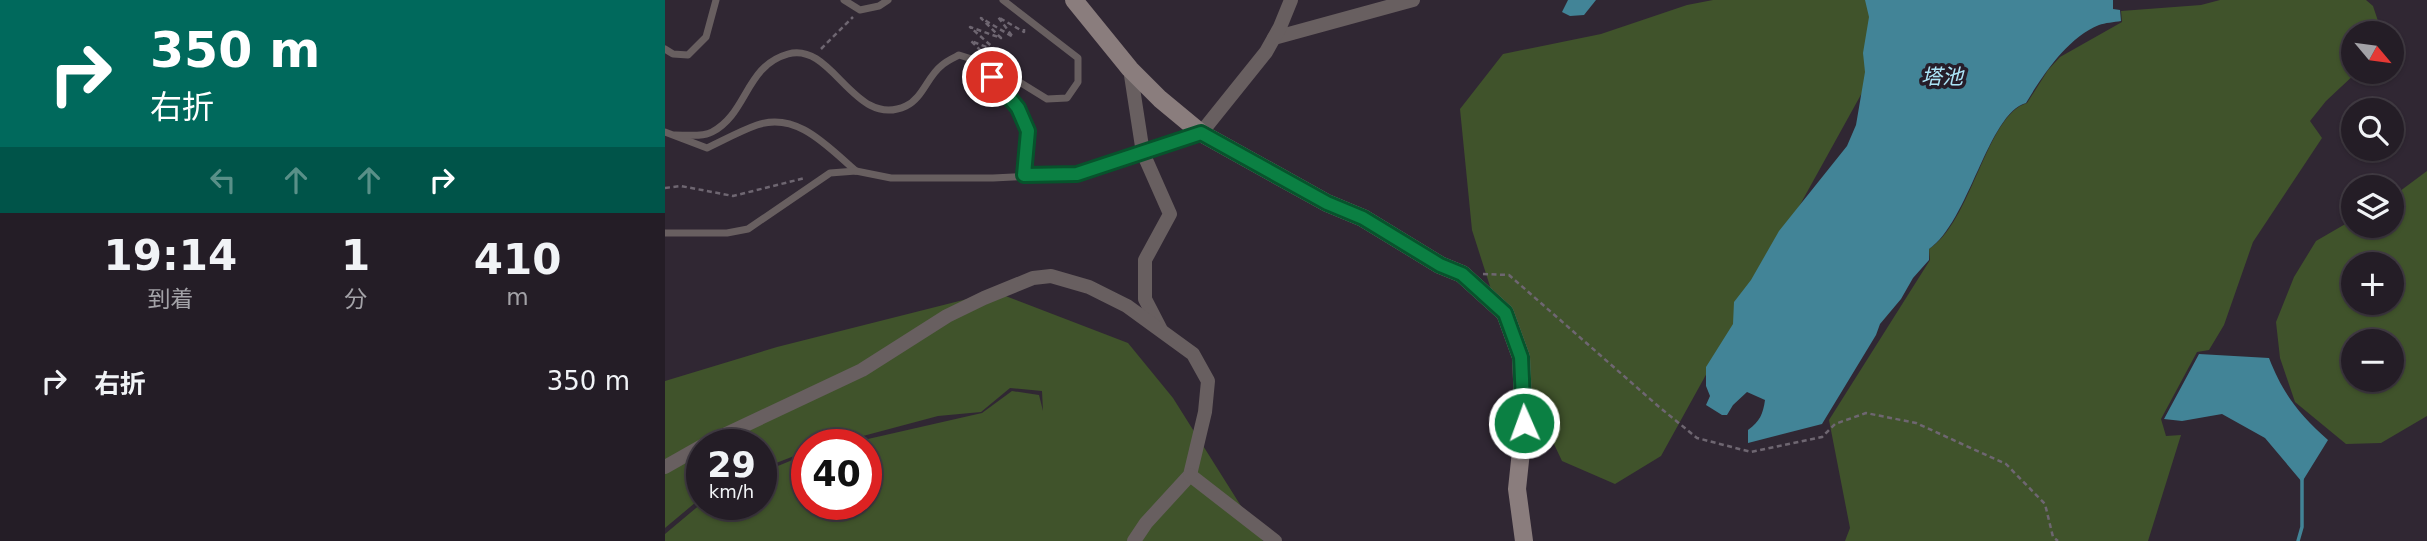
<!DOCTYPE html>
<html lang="ja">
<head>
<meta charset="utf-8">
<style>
  body { margin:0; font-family:"DejaVu Sans","Noto Sans JP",sans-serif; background:#302a32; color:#f1f3f6; height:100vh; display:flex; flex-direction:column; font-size:26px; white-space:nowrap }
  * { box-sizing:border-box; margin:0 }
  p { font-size:23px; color:#a3a2a7 }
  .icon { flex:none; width:38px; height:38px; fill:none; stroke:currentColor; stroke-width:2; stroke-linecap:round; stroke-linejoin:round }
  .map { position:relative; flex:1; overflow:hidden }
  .sheet { display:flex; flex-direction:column; background:#241d26; width:665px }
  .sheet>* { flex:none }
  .top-card { background:#00695c; color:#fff; overflow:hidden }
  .needle { width:46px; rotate:119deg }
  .tools { position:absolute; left:1676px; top:21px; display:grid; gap:14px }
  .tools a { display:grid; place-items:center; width:63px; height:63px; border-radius:50%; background:#241d26; box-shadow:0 2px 5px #0004,0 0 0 2px #413b43; font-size:35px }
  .speed { position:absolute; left:21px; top:429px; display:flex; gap:14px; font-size:35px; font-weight:700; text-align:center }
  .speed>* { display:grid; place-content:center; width:91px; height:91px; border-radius:50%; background:#241d26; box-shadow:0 2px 5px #0004,0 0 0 2px #413b43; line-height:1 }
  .speed small { font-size:18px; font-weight:400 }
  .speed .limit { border:10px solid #d22; background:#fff; color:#111 }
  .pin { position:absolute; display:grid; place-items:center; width:60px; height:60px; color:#fff; margin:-30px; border:4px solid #fff; border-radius:50%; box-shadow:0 2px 7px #0007 }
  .me { position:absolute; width:77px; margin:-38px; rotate:358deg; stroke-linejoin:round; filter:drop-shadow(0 0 5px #0008) }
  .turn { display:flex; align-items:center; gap:24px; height:147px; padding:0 35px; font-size:32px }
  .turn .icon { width:91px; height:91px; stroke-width:2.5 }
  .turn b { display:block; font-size:49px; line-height:60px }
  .lanes { display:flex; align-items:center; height:66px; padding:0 35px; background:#0003; justify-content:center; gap:35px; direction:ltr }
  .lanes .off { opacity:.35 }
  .eta { display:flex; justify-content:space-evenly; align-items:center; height:119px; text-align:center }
  .eta b { font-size:42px; font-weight:600; line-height:49px }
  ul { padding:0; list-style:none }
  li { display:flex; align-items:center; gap:21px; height:98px; padding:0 35px }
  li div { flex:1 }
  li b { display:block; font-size:26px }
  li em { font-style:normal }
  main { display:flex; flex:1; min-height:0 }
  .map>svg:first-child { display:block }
  .green { fill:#40532b; fill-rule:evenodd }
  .water { fill:#428497 }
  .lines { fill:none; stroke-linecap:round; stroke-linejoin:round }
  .stream { stroke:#428497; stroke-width:3.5 }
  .path { stroke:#6e6671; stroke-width:2.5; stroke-dasharray:5 3.5; stroke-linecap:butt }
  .lane { stroke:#685f60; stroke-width:7 }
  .street { stroke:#685f60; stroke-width:14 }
  .secondary { stroke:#8a7d7d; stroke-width:18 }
  .route-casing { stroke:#07532c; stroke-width:18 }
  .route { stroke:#0b8043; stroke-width:12 }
  .labels { text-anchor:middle; stroke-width:7; stroke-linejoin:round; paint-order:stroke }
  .water-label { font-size:21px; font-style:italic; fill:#ace4f6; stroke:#261d29 }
</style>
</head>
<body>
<main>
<section class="sheet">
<div class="top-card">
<div class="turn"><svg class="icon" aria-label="right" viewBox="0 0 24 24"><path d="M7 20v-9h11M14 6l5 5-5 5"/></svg><div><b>350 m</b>右折</div></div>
<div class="lanes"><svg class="icon off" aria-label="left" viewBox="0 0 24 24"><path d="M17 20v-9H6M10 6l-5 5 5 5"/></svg><svg class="icon off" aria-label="ahead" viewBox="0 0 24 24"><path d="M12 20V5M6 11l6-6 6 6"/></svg><svg class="icon off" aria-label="ahead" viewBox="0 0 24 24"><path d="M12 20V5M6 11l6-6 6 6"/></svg><svg class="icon" aria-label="right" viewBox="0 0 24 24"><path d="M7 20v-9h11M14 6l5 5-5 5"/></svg></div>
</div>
<div class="eta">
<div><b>19:14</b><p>到着</p></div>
<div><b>1</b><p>分</p></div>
<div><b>410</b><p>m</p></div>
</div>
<ul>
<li><svg class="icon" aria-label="right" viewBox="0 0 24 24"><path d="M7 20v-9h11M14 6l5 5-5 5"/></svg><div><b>右折</b></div><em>350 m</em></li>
</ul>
</section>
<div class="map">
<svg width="1762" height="541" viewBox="0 0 1762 541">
  <rect width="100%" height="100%" fill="#302733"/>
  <!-- green -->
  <g class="green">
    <path d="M 1048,0 L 1208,0 L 1217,27 L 1198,91 L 996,456 L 950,484 L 897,461 L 847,355 L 807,230 L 795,109 L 838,54 L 936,34 L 1022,5 Z"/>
    <path d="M 1555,0 L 1701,0 L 1708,6 L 1717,33 L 1689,33 L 1689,72 L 1692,72 L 1661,101 L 1645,121 L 1657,138 L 1588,242 L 1559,325 L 1544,350 L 1532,352 L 1496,419 L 1501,436 L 1516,435 L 1483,541 L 1180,541 L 1185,528 L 1164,420 L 1265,260 L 1264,249 C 1307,222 1321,115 1362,103 L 1383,70 L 1395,57 L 1457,22 L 1456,11 L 1536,5 Z"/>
    <path d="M 1762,171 L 1762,416 L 1716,443 L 1681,444 L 1630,402 L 1615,358 L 1611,322 L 1629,277 L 1651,241 L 1689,219 L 1689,226 L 1727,226 L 1727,197 ZM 1689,264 L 1727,264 L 1727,303 L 1689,303 ZM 1689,341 L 1727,341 L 1727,380 L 1689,380 Z"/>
    <path d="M 330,292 L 463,343 L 508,398 L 598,541 L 0,541 L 0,534 L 37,503 L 96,504 L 96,473 L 142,454 L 142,504 L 201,504 L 201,444 L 181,444 L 317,413 L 347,391 L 374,395 L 378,411 L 377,391 L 345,388 L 316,412 L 273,416 L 168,444 L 142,444 L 142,451 L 96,469 L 96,444 L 37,444 L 37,497 L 0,528 L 0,381 L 112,347 Z"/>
  </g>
  <!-- water -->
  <g class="water">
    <path d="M 903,0 L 931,0 L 919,15 L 905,16 L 897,12 Z"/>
    <path d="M 1200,0 L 1448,0 L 1448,9 L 1455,10 L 1456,21 C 1449,22 1440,23 1434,25 C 1403,37 1377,76 1361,103 C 1323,113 1304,222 1264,249 L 1264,260 L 1248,278 L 1236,299 L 1215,324 L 1211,335 L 1157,424 L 1083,443 L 1083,430 C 1095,421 1098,414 1100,400 L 1082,392 L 1068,405 L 1062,415 L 1057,415 L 1041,405 L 1045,396 L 1041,386 L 1041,367 L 1068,324 L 1069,302 L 1086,280 L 1114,231 L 1182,146 L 1191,125 L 1200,72 L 1198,53 L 1204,17 Z"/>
    <path d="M 1534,354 L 1604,358 C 1618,394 1634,414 1663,440 L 1637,482 L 1600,438 L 1557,414 L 1517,421 L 1499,419 Z"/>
  </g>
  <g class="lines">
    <!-- stream -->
    <path class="stream" d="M 1633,541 L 1637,527 L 1637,477"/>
    <!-- path -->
    <g class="path">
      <path d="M 156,49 L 188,17"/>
      <path d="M 316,51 L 306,41 L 332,51 L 305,27 L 336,38 L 316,18 L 348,37 L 333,17 L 359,32 L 359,28"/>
      <path d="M 0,188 L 16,186 L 68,196 L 140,178"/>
      <path d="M 818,274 L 844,275 L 993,406 L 1032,438 L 1086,452 L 1157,437 L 1170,424 L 1201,413 L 1251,423 L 1341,464 L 1380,504 L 1388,537 L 1393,541"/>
    </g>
    <!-- lane -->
    <g class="lane">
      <path d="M 179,0 L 195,10 L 214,6 L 223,0"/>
      <path d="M 0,49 L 8,54 L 23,55 L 41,37 L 51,0"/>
      <path d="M 317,62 L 332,68 L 382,99 L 402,98 L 413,82 L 413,58 L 338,0"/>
      <path d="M 0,132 L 42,148 C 59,140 75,131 92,125 C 132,111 163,147 191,171"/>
      <path d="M 10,135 C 21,135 38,137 47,132 C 83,113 80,66 123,54 C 168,41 189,130 241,106 C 257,99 263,76 276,66 C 281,61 288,58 294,55 L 313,61 L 353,108 L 363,131 L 359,175"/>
      <path d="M 0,233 L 62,233 L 83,229 L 165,173 L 191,171 L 226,178 L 328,178 L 412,174 L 478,153"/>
    </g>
    <!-- street -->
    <g class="street">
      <path d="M 609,38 L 748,0"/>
      <path d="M 465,69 L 478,153 L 505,214 L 480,260 L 480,299 L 496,330"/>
      <path d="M 478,153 L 536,133 L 601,52 L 615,27 L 626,0"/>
      <path d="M 40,444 L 197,370 L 282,316 L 319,298 L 368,278 L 386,276 L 424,287 L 462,306 L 528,354 L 543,381 L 540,412 L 525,475 L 481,523 L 469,541"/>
      <path d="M 0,467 L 37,446"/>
      <path d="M 525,475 L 610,541"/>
    </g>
    <!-- secondary -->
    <path class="secondary" d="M 409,0 L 465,69 L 495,99 L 536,133 L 662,203 L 698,218 L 775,265 L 797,274 L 840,313 L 856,357 L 859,423 L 852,489 L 859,541"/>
  </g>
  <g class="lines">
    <defs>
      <path id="route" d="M 327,77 L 353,108 L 363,131 L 359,175 L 412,174 L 536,133 L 662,203 L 698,218 L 775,265 L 797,274 L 840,313 L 856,357 L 859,423"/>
    </defs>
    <!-- route casing -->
    <use href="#route" class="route-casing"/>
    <!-- route -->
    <use href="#route" class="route"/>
  </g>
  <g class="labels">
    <!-- water labels -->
    <g class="water-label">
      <text x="1277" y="84">塔池</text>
    </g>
  </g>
</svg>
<div class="tools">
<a><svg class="needle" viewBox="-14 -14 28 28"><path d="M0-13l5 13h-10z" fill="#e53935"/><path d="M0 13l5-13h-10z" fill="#a3a2a7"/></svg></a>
<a><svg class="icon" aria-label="search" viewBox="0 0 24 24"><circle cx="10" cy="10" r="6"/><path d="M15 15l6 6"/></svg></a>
<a><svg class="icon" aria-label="layers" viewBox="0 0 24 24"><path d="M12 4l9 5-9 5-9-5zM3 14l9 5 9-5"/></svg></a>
<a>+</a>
<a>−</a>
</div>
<div class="speed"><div>29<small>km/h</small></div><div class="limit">40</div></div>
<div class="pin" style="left:327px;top:77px;background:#d93025"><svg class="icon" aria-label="arrive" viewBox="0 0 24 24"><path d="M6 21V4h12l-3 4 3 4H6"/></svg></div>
<svg class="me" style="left:859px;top:423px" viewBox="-20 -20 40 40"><circle r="17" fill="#0b8043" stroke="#fff" stroke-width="3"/><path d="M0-11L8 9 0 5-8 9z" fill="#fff"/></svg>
</div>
</main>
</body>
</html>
